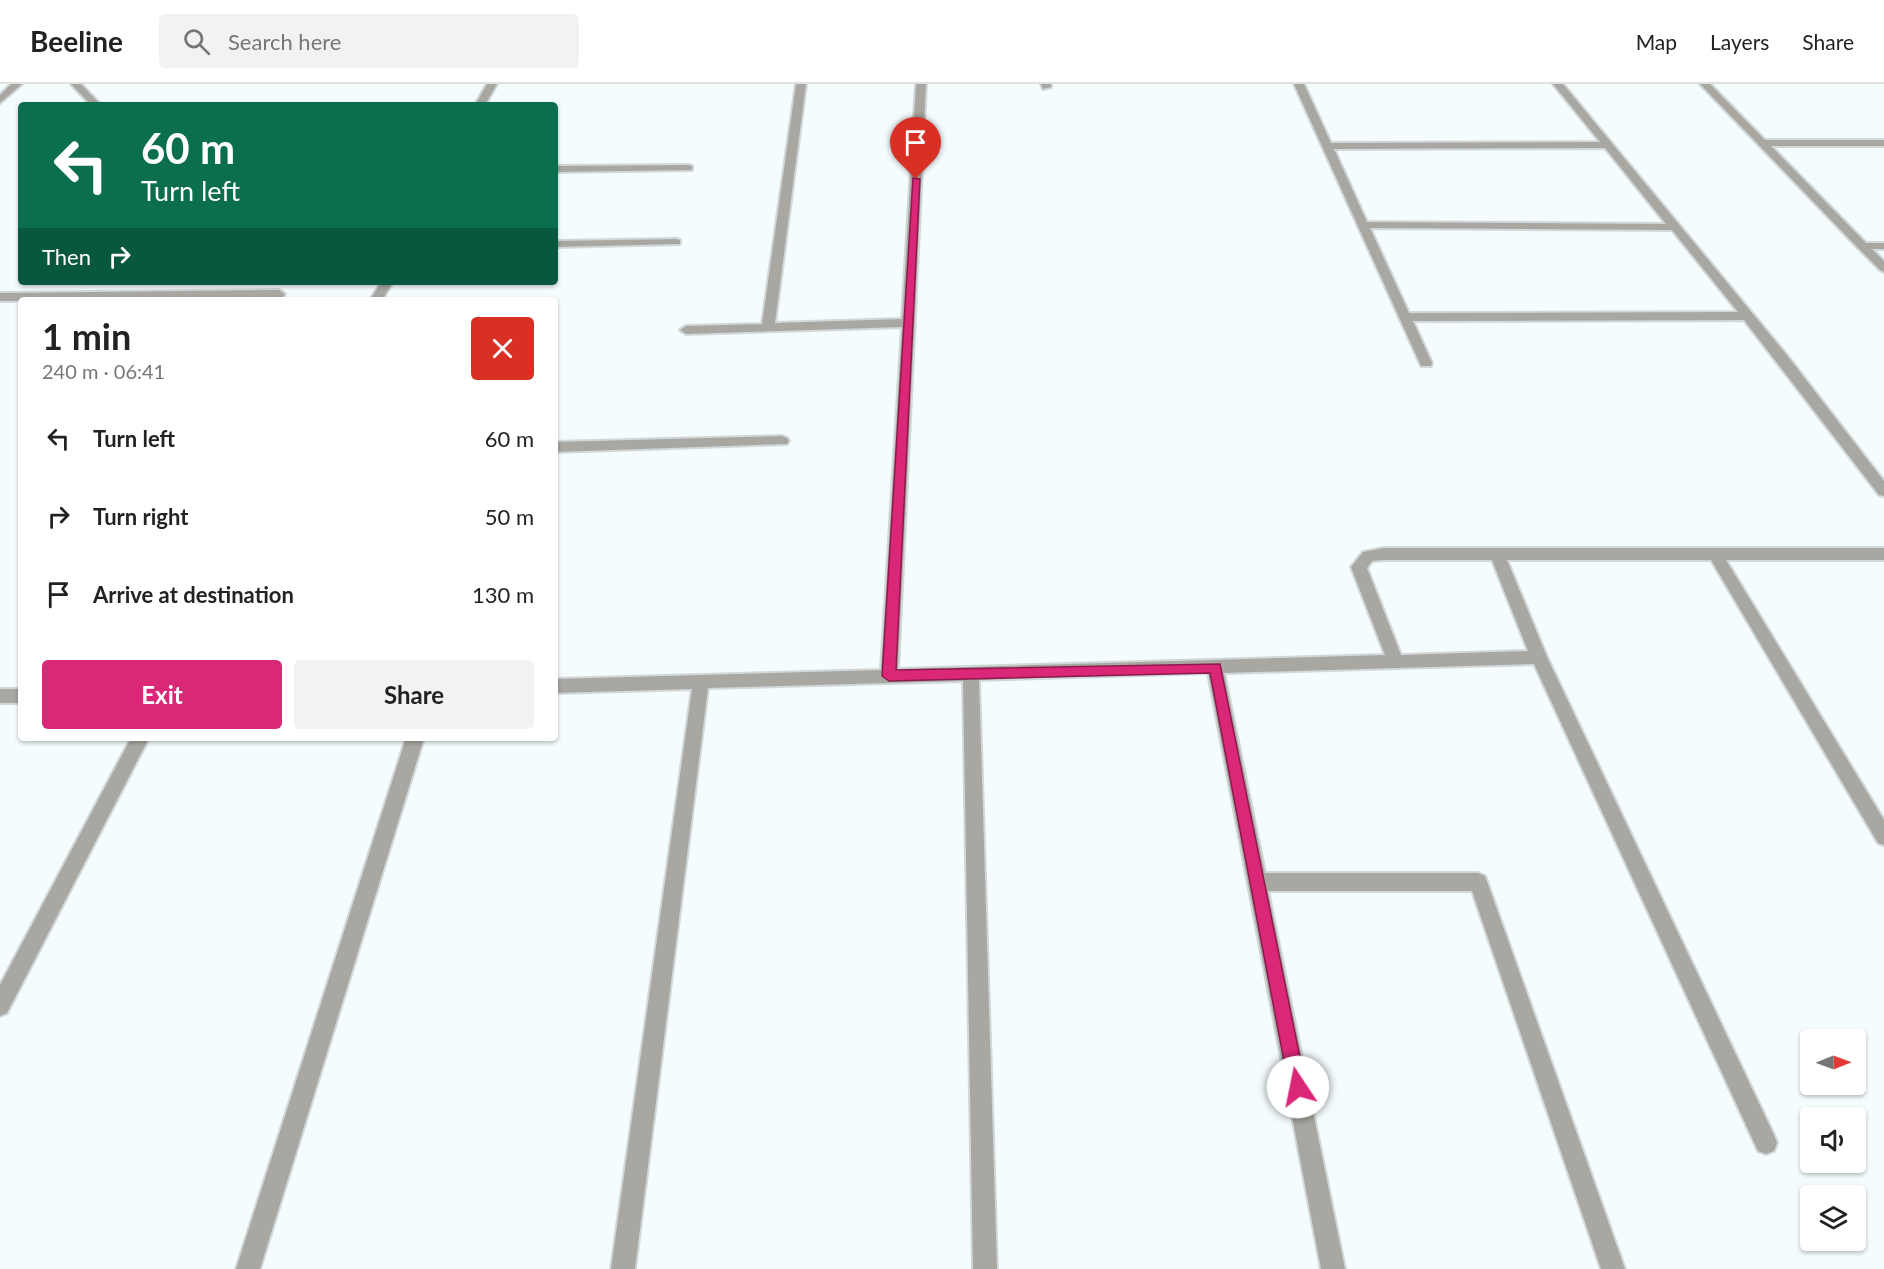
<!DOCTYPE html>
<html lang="en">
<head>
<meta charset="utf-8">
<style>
  body { margin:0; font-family:Lato,sans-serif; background:#f2f2f2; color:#222; height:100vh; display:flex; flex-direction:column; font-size:22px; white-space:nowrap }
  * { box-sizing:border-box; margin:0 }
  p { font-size:20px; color:#767676 }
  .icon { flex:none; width:33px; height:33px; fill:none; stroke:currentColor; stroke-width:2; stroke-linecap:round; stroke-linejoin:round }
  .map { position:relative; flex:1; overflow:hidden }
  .drawer { position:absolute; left:18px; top:213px; width:540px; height:444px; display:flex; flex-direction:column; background:#fff; border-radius:6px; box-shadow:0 2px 4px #0004 }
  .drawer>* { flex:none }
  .hud { position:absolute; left:18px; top:18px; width:540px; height:183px; border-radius:6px; box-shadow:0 2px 4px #0004; background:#0b6e4f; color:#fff; overflow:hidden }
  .needle { width:39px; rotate:89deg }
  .buttons { position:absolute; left:1800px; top:945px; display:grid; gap:12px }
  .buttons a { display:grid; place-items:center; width:66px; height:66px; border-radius:6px; background:#fff; box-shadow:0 2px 4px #0004; font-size:30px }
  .pin { position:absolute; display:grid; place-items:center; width:51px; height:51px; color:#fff; margin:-62px -26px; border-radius:50% 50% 50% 0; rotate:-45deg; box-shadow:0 0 6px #0007 }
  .pin .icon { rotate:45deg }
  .me { position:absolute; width:66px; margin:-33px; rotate:349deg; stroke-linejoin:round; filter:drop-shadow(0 0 4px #0008) }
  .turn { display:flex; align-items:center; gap:21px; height:126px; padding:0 24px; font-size:27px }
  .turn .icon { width:78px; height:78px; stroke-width:2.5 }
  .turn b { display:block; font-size:42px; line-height:51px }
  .then { display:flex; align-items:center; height:57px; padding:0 24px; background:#0003; gap:12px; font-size:22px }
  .round { display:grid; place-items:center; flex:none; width:63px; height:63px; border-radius:6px; background:#f2f2f2 }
  .summary { display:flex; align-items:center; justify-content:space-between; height:102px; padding:0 24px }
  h1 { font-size:36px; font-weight:700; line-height:45px }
  .button { display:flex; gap:12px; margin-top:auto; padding:12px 24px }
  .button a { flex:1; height:69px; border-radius:6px; background:#db2777; color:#fff; font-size:24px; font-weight:700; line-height:69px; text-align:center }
  .button a+a { background:#f2f2f2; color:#222 }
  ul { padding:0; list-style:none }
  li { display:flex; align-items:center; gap:18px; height:78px; padding:0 24px }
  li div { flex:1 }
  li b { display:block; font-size:22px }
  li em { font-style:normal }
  header { display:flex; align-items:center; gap:36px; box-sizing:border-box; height:84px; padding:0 30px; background:#fff; border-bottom:2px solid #e0e0e0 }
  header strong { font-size:28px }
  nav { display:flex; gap:33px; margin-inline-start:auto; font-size:21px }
  .search { width:420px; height:54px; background:#f2f2f2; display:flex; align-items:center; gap:15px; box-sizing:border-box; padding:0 21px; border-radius:6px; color:#767676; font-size:22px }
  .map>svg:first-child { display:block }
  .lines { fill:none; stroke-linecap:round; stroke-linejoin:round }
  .minor-casing { stroke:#d1d8da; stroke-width:4 }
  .tertiary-casing { stroke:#d1d8da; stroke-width:4 }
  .minor { fill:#a9a7a1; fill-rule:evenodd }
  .tertiary { fill:#a9a7a1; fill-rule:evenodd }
  .route { fill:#db2777; stroke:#8e194d; stroke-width:1.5 }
</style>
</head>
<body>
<header>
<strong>Beeline</strong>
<div class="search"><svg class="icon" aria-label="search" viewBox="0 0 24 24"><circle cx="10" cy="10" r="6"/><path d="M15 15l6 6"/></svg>Search here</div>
<nav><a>Map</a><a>Layers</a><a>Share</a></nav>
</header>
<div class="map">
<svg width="1884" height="1185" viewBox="0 0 1884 1185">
  <rect width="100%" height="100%" fill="#f5fcfe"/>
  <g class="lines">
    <defs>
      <g id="minor">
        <path d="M 11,0 L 22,0 L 0,19 L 0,11 Z"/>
        <path d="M 71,0 L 81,0 L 101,21 L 91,21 Z"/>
        <path d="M 796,0 L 806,0 L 775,239 L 902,235 L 916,0 L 926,0 L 898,585 L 1385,571 L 1351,483 L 1363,468 L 1384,464 L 1884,464 L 1884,476 L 1726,476 L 1884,736 L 1884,761 L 1878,759 L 1711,476 L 1507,476 L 1547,573 L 1774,1051 L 1777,1059 L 1774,1067 L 1766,1070 L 1758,1067 L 1534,580 L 1224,589 L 1265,789 L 1478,789 L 1485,792 L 1625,1185 L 1601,1185 L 1472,807 L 1268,807 L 1345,1185 L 1321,1185 L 1208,589 L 979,596 L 997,1185 L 973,1185 L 963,597 L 708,604 L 635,1185 L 611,1185 L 692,605 L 555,609 L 555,595 L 881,586 L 902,243 L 686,250 L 680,246 L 686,242 L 762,240 ZM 1384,476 L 1492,476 L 1528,567 L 1401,571 L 1367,484 L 1372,477 Z"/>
        <path d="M 1041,0 L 1051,0 L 1051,3 L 1043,5 Z"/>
        <path d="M 1294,0 L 1304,0 L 1331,59 L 1600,58 L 1553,0 L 1563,0 L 1786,270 L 1884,397 L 1884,412 L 1879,411 L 1744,236 L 1413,237 L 1432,279 L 1431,282 L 1421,282 ZM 1605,64 L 1666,140 L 1367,138 L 1334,65 ZM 1370,144 L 1672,146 L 1738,228 L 1409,229 Z"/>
        <path d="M 1700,0 L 1710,0 L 1765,56 L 1884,56 L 1884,62 L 1771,62 L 1866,159 L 1884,159 L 1884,165 L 1872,165 L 1884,177 L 1884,188 L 1880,186 L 1858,164 Z"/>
        <path d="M 688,81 L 692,82 L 692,86 L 555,88 L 555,82 Z"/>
        <path d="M 676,155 L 680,156 L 680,160 L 555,163 L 555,157 Z"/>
        <path d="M 279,206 L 285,210 L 283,213 L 0,217 L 0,209 Z"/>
        <path d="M 782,352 L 787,354 L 789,357 L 787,360 L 555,368 L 555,358 Z"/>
        <rect x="0" y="605" width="21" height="14"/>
        <path d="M 406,654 L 424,654 L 260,1185 L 236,1185 Z"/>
      </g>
      <g id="tertiary">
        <path d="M 487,0 L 497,0 L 485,21 L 475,21 Z"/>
        <path d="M 381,198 L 393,198 L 382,216 L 370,216 Z"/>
        <path d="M 131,654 L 149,654 L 7,929 L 0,932 L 0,901 Z"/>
      </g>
    </defs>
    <!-- minor casing -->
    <use href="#minor" class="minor-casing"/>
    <!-- tertiary casing -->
    <use href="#tertiary" class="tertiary-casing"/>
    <!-- minor -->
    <use href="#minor" class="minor"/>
    <!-- tertiary -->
    <use href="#tertiary" class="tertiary"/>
  </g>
  <!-- route -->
  <path class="route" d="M 913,94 L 920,95 L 896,586 L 1220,580 L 1306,1003 L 1304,1009 L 1298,1012 L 1291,1009 L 1289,1003 L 1210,589 L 889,597 L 882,592 Z"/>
</svg>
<div class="buttons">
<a><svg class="needle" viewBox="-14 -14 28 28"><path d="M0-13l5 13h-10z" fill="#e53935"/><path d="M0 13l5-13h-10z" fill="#767676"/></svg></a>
<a><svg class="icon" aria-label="sound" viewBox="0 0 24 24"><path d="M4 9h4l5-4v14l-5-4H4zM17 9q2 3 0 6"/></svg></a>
<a><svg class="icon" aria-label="layers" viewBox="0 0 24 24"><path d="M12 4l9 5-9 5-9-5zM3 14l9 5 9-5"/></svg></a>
</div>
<div class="pin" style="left:916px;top:95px;background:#d93025"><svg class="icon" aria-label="arrive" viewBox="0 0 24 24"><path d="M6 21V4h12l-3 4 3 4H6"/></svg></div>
<svg class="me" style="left:1298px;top:1003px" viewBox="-20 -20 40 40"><circle r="19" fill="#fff"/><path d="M0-13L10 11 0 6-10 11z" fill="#db2777"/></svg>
<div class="hud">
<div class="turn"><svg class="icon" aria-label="left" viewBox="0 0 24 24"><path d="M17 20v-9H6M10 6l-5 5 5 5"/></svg><div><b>60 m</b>Turn left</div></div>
<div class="then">Then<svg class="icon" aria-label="right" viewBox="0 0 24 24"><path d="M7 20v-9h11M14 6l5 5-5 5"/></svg></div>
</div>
<section class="drawer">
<div class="summary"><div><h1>1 min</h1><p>240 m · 06:41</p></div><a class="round" style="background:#d93025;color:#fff"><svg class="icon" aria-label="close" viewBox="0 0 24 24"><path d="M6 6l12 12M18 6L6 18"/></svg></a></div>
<ul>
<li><svg class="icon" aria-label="left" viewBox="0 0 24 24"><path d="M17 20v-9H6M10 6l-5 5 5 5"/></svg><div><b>Turn left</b></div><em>60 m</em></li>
<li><svg class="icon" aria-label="right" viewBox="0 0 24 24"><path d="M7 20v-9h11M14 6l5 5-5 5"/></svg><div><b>Turn right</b></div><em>50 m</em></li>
<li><svg class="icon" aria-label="arrive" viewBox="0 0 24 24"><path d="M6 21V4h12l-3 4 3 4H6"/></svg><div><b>Arrive at destination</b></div><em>130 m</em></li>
</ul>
<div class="button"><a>Exit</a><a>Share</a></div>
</section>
</div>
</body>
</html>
